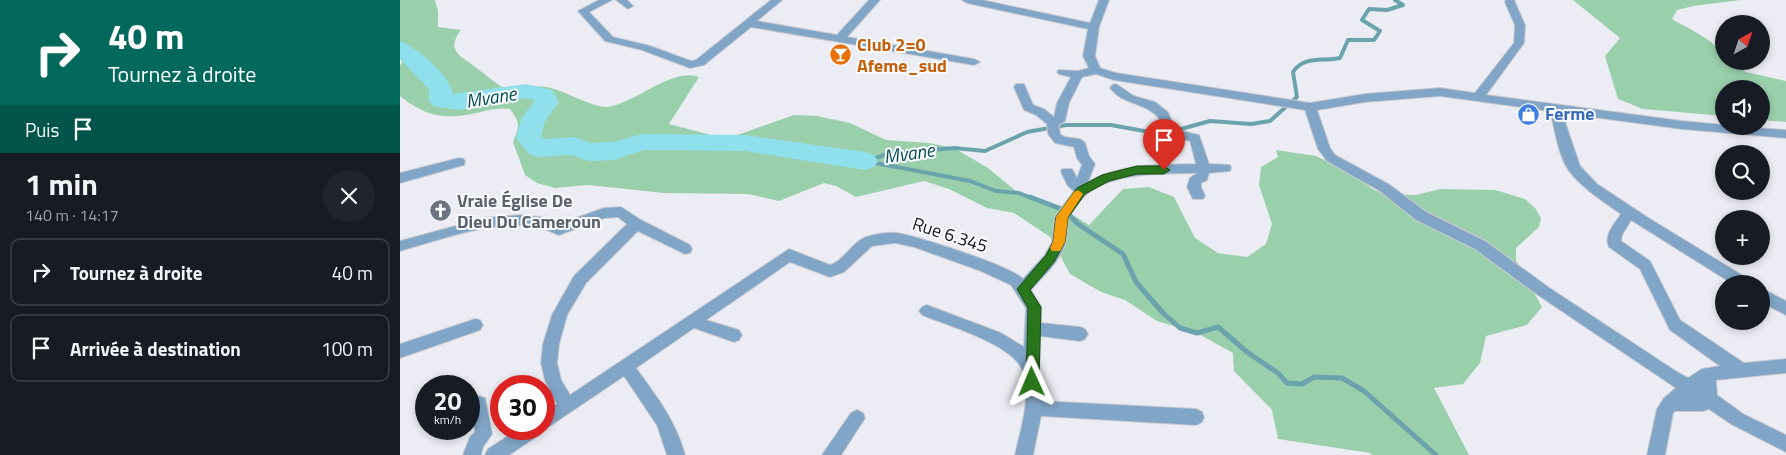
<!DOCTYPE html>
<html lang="fr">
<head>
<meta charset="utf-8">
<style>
  body { margin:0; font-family:"Titillium Web",sans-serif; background:#20242c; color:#f1f3f6; height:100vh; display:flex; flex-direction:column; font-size:19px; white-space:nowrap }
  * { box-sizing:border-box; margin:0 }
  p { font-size:16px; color:#9ea1a6 }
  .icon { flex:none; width:28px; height:28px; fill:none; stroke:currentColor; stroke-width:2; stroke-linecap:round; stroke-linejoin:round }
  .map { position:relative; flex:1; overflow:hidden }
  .side { display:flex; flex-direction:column; background:#171b24; width:400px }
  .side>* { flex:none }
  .hud { background:#00695c; color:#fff; overflow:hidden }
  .needle { width:32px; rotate:40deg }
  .buttons { position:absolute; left:1315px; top:15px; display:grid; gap:10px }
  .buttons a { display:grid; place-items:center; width:55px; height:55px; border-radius:50%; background:#171b24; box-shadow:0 2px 8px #0003; font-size:25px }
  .speed { position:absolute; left:15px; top:375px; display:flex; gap:10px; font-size:25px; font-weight:700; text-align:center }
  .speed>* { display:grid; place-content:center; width:65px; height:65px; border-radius:50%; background:#171b24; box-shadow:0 2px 8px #0003; line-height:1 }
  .speed small { font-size:12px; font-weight:400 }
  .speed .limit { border:8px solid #d22; background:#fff; color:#111 }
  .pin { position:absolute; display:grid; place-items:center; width:42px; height:42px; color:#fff; margin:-51px -21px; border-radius:50% 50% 50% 0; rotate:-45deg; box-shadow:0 0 5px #0007 }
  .pin .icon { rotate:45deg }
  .me { position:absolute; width:55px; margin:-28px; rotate:359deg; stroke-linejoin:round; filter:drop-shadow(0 0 4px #0008) }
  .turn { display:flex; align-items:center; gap:18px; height:105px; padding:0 25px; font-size:22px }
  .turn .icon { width:65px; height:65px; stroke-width:2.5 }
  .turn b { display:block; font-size:35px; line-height:42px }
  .then { display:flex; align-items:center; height:48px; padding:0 25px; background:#0003; gap:10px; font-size:19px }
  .round { display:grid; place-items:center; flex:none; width:52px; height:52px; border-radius:26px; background:#20242c }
  .overview { display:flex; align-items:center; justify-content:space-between; height:85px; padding:0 25px }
  h1 { font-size:30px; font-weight:700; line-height:38px }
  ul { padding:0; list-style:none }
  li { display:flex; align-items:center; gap:15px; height:68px; margin:0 10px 8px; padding:0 15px; border:2px solid #363941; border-radius:10px }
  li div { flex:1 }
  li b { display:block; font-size:19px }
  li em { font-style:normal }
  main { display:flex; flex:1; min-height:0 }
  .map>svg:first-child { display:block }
  .green { fill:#9acfac }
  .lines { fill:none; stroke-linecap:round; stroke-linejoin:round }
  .stream-far1 { stroke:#6ba3ad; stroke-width:4 }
  .stream { stroke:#6ba3ad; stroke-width:5 }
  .river { fill:#8fdfec; fill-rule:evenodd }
  .minor-casing { stroke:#cacbd1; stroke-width:2 }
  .minor { fill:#81a5c6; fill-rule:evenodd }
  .route { fill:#29761d; stroke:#1b4d13 }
  .slow { fill:#f59e0b }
  .labels { text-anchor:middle; stroke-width:4; stroke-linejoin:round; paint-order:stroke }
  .food-label { font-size:18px; font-weight:bold; fill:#c56008; stroke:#fafbfe; text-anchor:start }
  .shop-label { font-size:18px; font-weight:bold; fill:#366cbe; stroke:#fafbfe; text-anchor:start }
  .worship-label { font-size:18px; font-weight:bold; fill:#5b616d; stroke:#fafbfe; text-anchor:start }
  .street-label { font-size:18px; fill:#17171a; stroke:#fafbfe }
  .water-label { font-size:19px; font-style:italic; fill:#004c55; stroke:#fafbfe }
</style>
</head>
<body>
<main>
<section class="side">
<div class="hud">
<div class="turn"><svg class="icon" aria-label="right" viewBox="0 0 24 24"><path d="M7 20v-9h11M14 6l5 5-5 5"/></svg><div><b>40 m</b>Tournez à droite</div></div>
<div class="then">Puis<svg class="icon" aria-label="arrive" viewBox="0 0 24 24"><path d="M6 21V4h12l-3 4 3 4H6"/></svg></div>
</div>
<div class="overview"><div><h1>1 min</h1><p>140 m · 14:17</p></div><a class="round"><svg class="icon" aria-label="close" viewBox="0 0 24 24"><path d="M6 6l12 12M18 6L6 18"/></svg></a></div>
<ul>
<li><svg class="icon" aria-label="right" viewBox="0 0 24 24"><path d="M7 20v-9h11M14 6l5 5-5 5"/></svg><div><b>Tournez à droite</b></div><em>40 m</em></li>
<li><svg class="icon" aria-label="arrive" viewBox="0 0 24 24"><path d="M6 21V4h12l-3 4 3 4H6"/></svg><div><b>Arrivée à destination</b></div><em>100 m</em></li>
</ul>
</section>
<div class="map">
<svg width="1386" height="455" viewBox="0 0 1386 455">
  <rect width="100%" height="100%" fill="#ecedf4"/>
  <!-- green -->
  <g class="green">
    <path d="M 0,0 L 35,0 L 38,11 L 38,27 L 61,30 C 49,46 54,53 70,63 C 76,67 100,87 103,87 C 117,90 132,85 146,87 C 162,89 193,108 207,107 C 237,103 271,67 299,77 L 269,124 L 326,139 L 394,115 L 417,116 L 450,123 L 486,140 L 529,143 L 554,148 L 588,168 L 622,196 L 662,208 L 689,225 L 723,189 L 749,187 L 774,197 L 795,238 L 818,253 L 847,257 L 866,244 L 872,224 L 859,185 L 861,167 L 878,157 L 876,150 L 916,156 L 953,174 L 974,190 L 989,194 L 1016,195 L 1040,189 L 1095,190 L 1125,199 L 1135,208 L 1141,218 L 1139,227 L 1116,248 L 1116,260 L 1142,307 L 1127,325 L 1086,336 L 1080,363 L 1063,384 L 1034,388 L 1069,455 L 972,455 L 970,453 L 878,439 L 872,410 L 834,371 L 833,353 L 797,333 L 757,321 L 725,300 L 701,292 L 670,274 L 650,237 L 614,213 L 587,208 L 549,189 L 524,181 L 456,197 L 436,186 L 424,183 L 379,201 L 348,194 L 264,193 L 188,185 L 155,188 L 137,183 L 125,175 L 113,142 C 120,125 120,123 110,109 C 97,107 85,111 72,114 C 43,120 23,115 0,96 L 0,66 L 2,62 L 0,58 Z"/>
    <path d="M 1173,0 L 1341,0 L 1293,6 L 1277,10 L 1272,19 C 1286,28 1324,43 1324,61 L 1330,61 L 1346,72 L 1386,81 L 1386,122 L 1361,120 L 1361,89 L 1324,89 L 1324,116 L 1243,109 L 1218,99 L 1205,56 L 1220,38 Z"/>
  </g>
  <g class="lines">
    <!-- stream-far1 -->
    <g class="stream-far1">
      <path d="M 465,161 L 570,181 L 596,191 L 619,193 L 634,199"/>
      <path d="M 466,161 L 488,154 L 554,148 L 585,151 L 627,132 L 666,125 L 711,125 L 744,131 L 770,132 L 810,121 L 851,124 L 870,121 L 897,97 L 893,72 C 904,55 923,62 940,58 L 948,40 L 974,40 L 980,31 L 962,20 L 969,9 L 987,10 L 1003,5 L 995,0"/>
    </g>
    <!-- stream -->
    <path class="stream" d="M 630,197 L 664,210 L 678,224 L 723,254 L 736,282 L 763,313 L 780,328 L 797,333 L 818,327 L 847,352 L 878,373 L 887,383 L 902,384 L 914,377 L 942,378 L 964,391 L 1036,455"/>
    <!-- river -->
    <path class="river" d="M 0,41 C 15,45 52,78 53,94 L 126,84 L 152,90 L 159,102 L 145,121 L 141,136 L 144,139 L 174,137 L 191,143 L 213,142 L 243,134 L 345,135 L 465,152 L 474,155 L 478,161 L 474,167 L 465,170 L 345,151 L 244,150 L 214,160 L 189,161 L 172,155 L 138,157 L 129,154 L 116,138 L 121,119 L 135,100 L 126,98 L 59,110 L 33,106 L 29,101 L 29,89 L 0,59 Z"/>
    <defs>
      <g id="minor">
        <path d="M 199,0 L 212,0 L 189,12 L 213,37 L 250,46 L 291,61 L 296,60 L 371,0 L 382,0 L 357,21 L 437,35 L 469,0 L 480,0 L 447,37 L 574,59 L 580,62 L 574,65 L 351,27 L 304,65 L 290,68 L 242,50 L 205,41 L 178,11 Z"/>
        <path d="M 216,0 L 227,0 L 233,6 L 228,9 Z"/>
        <path d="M 562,0 L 582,0 L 690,23 L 699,0 L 709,0 L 699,27 L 695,56 L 700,68 L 716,73 L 910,103 L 965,94 L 1040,88 L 1075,93 L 1114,43 L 1115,25 L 1105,2 L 1106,0 L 1114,0 L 1125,25 L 1124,43 L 1086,95 L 1282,121 L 1324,125 L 1324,126 L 1386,130 L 1386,138 L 1282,129 L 1162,113 L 1180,166 L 1197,184 L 1250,219 L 1350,280 L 1352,284 L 1333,284 L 1231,220 L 1222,235 L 1221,241 L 1250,261 L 1280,320 L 1344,363 L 1386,359 L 1386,373 L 1316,380 L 1317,395 L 1343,414 L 1386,435 L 1386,452 L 1331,424 L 1309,409 L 1303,411 L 1275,411 L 1273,413 L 1265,455 L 1247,455 L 1257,409 L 1264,398 L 1276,388 L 1138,295 L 1075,249 L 1016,220 L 980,191 L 927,161 L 918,149 L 905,110 L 714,80 L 696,74 L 682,77 L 669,103 L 665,121 L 659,125 L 660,134 C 668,141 679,135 685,143 L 689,156 L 695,164 L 688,182 C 723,163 758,165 796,164 L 790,141 C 783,139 773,139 767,135 C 760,130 762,120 756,115 C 742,102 722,104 710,88 L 712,85 L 716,84 L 734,96 L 755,102 L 768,112 L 774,127 L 777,130 L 799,135 L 809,164 L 830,165 L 831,168 L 830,171 L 809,173 L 807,180 L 801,183 L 801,187 L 805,196 L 803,199 L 793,199 L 787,187 L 790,178 L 797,173 C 754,174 690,170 669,217 C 666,224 668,233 666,240 C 662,260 643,276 631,290 L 641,307 L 641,323 L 680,327 L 685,329 L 688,334 L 685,339 L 680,341 L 640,336 L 639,369 L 642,401 L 796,409 L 802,412 L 804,417 L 802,422 L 796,425 L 641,416 L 633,455 L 615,455 C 621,428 631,399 623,372 C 616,345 546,325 522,315 L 519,311 L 522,307 L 527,305 L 532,307 L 601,333 L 624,347 L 626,308 L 611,285 L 581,271 L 514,247 L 495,243 L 472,246 L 444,272 L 430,277 L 390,262 L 306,320 L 339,330 L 342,335 L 339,340 L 334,342 L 294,328 L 236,368 C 256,396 276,421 285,455 L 267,455 L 257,425 L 224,376 L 144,430 L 141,429 L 144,429 L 144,413 L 157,404 L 145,380 L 141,363 L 143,344 L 152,315 L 174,276 L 227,224 L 218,217 L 205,218 L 159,235 C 152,233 145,228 137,227 C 90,220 44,239 0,251 L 0,241 L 85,218 L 120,215 L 140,217 L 159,224 L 204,208 L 221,207 L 241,220 L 290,245 L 292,249 L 290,253 L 285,254 L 238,231 L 186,283 L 167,315 L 159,344 L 157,363 L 161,380 L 170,395 L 389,249 L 430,265 C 444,261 452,242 466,237 C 476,234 486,232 497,233 C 517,236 611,266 623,279 L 645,255 L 652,242 L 655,217 L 674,191 L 668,186 L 661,172 L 662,169 L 672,169 L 677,178 L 682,165 L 677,158 L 674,147 L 655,143 L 648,134 L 647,124 L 636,115 L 624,110 L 614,87 L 616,84 L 624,84 L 633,105 L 644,109 L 654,117 L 657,103 L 671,77 L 659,74 L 657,72 L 659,70 L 678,71 L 689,68 L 683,56 L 688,29 L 567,3 ZM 1040,96 L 1150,111 C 1155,129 1158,155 1169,171 C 1183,189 1203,201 1221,214 C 1215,223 1203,236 1209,247 L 1240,269 L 1270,330 L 1320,366 L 1302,369 L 1288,378 L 1277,372 L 1148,287 L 1085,241 L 1026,212 L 990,185 L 935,155 L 930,148 L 917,110 L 965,102 Z"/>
        <path d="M 59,158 L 64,159 L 65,162 L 64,165 L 0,183 L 0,173 Z"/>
        <path d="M 1361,288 L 1386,301 L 1386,315 L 1361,302 Z"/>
        <path d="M 75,319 L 80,320 L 83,325 L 80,330 L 0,358 L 0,344 Z"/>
        <path d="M 79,396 L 85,398 L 92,434 L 83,447 L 81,455 L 63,455 L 70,437 L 75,432 L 71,403 L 73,398 Z"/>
        <path d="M 457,410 L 463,413 L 465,418 L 441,455 L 422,455 L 451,413 Z"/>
        <path d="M 119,429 L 141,429 L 139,435 L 109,455 L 85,455 L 88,449 Z"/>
      </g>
    </defs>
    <!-- minor casing -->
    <use href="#minor" class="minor-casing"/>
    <!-- minor -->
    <use href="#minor" class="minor"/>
  </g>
  <!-- route -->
  <path class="route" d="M 737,166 L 764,166 L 770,170 L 764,174 L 737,174 L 709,181 L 685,194 L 668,218 L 665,242 L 654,262 L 630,290 L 641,307 L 639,382 L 637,386 L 632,388 L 628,386 L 626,382 L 628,308 L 617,289 L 646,255 L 653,242 L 656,217 L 677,188 L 702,175 Z"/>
  <!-- slow -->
  <path class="slow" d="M 678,190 L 683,194 L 668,217 L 665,242 L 660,251 L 652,251 L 650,248 L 653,242 L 656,217 L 674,192 Z"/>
  <!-- icons -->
  <defs>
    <symbol id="bar-disc" viewBox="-11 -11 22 22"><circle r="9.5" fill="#e8710a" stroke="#fafbfe"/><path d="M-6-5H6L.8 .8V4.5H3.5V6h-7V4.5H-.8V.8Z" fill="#fff"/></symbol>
    <symbol id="shop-disc" viewBox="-11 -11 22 22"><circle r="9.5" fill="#3f7fe0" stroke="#fafbfe"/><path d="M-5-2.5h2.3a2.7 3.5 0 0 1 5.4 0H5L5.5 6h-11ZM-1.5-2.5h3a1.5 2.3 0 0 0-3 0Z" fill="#fff"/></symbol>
    <symbol id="church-disc" viewBox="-11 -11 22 22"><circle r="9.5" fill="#6b7280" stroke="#fafbfe"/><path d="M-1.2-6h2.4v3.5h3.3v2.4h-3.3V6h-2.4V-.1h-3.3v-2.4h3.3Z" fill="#fff"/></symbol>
  </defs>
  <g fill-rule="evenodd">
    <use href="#bar-disc" x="428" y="42" width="25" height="25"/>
    <use href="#shop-disc" x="1116" y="102" width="25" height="25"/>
    <use href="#church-disc" x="28" y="198" width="25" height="25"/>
  </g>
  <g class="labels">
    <!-- food labels -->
    <g class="food-label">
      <text x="457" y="51">Club 2=0<tspan x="457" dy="21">Afeme_sud</tspan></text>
    </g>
    <!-- shop labels -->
    <g class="shop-label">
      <text x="1145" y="120">Ferme</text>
    </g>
    <!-- worship labels -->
    <g class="worship-label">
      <text x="57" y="207">Vraie Église De<tspan x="57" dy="21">Dieu Du Cameroun</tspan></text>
    </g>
    <!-- street labels -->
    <g class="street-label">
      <text transform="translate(550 235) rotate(18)" y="6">Rue 6.345</text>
    </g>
    <!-- water labels -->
    <g class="water-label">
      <text transform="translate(91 97) rotate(-9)" y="7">Mvane</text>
      <text transform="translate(509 153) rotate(-8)" y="7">Mvane</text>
    </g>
  </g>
</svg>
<div class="buttons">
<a><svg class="needle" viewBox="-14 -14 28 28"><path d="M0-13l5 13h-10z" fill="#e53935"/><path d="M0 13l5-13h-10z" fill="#9ea1a6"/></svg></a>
<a><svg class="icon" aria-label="sound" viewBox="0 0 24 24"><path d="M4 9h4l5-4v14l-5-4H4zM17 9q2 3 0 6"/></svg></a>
<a><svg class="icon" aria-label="search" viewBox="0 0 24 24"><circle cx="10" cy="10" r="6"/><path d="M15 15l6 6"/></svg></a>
<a>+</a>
<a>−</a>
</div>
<div class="speed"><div>20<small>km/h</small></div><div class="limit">30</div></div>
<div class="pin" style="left:764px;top:170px;background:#d93025"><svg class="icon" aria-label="arrive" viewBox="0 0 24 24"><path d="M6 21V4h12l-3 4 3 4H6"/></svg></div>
<svg class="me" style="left:632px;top:382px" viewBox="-20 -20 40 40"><path d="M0-17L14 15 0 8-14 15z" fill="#29761d" stroke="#fff" stroke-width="4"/></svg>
</div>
</main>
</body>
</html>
